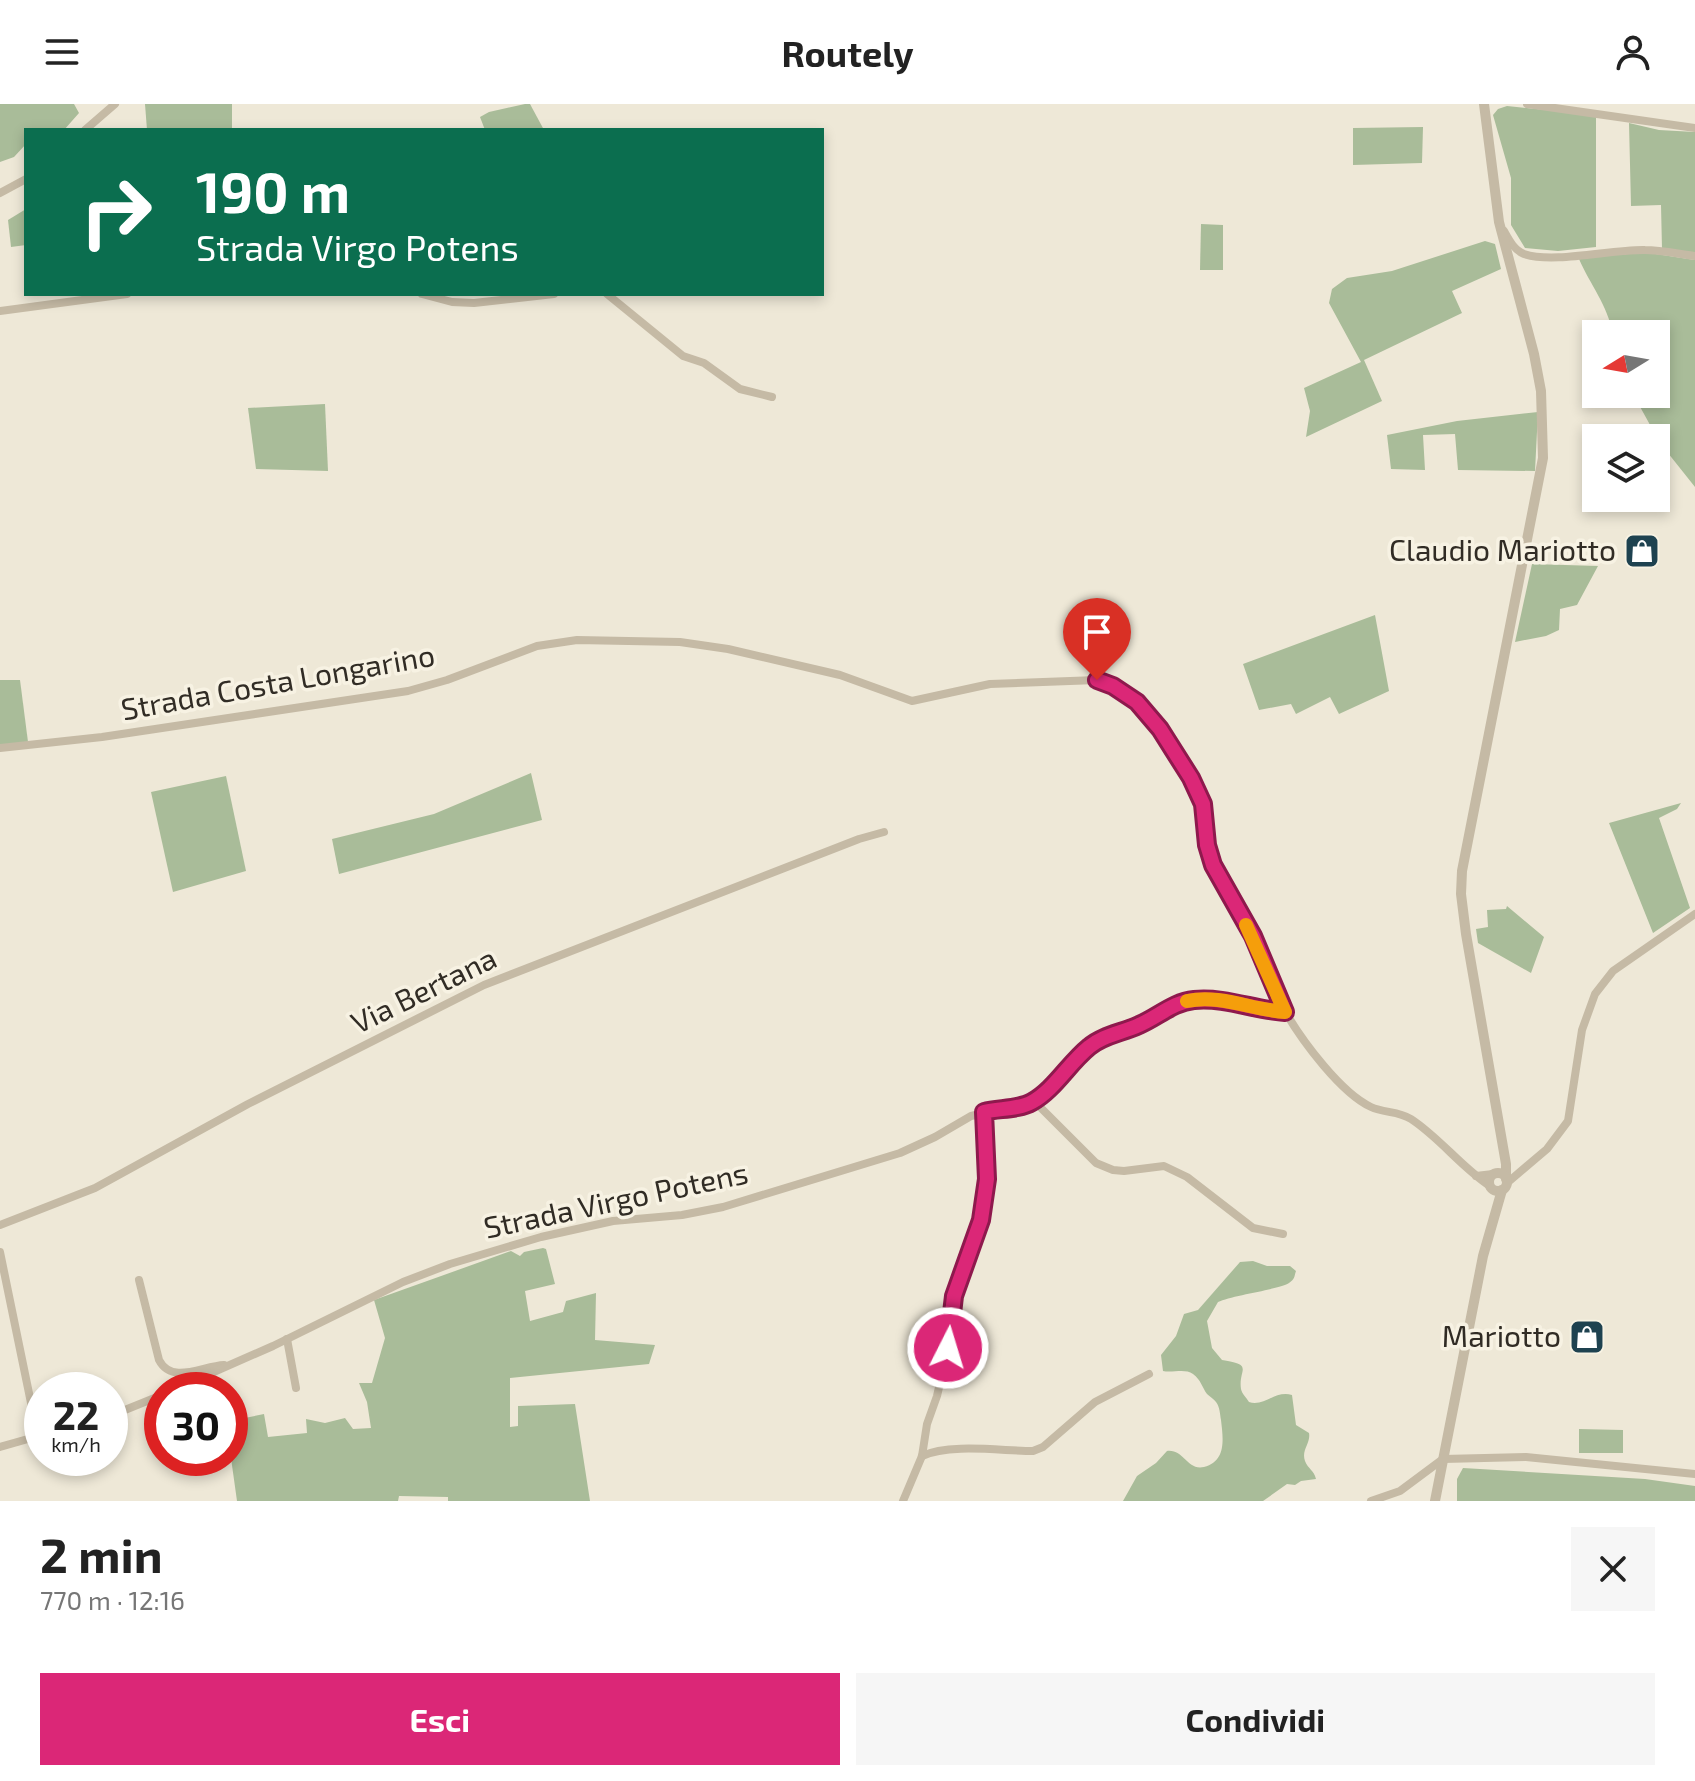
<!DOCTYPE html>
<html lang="it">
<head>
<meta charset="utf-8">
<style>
  body { margin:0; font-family:"Exo 2",sans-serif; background:#f6f6f6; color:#222; height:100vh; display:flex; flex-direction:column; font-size:30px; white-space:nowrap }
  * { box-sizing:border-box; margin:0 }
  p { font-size:26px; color:#767676 }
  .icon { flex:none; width:44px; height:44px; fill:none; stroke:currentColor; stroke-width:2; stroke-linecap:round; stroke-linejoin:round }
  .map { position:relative; height:1397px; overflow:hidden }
  .side { display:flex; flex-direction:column; background:#fff; flex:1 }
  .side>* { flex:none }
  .guide { position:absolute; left:24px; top:24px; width:800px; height:168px; border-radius:0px; box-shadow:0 4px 12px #0003; background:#0b6e4f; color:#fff; overflow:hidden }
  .needle { width:52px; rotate:259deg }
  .controls { position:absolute; left:1582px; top:216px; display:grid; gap:16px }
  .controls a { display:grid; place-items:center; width:88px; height:88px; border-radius:0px; background:#fff; box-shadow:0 4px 12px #0003; font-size:40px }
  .speed { position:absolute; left:24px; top:1268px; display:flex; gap:16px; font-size:40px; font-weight:700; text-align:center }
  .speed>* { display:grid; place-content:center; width:104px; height:104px; border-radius:50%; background:#fff; box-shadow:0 4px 12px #0003; line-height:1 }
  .speed small { font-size:20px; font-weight:400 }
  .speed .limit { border:12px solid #d22; background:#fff; color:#111 }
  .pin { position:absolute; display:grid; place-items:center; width:68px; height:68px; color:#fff; margin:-82px -34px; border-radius:50% 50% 50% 0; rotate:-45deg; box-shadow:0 0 8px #0007 }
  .pin .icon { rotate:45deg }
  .me { position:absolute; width:88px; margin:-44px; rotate:5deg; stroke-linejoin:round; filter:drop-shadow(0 0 6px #0008) }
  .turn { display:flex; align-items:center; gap:28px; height:168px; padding:0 40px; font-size:36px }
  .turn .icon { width:104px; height:104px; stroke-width:2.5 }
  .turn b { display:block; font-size:56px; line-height:68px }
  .round { display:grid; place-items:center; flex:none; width:84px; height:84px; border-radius:0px; background:#f6f6f6 }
  .summary { display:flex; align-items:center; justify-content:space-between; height:136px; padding:0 40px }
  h1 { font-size:48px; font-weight:700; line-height:60px }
  .primary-button { display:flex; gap:16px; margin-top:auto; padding:16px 40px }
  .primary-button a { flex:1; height:92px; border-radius:0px; background:#db2777; color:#fff; font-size:32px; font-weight:700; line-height:92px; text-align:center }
  .primary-button a+a { background:#f6f6f6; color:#222 }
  header { display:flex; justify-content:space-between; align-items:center; height:104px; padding:0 40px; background:#fff; font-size:36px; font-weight:700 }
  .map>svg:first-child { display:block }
  .green { fill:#a9bc99 }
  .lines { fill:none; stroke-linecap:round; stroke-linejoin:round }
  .minor { stroke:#c5baa5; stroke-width:8 }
  .tertiary { stroke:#c5baa5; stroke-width:10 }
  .route-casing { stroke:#8e194d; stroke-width:20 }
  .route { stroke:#db2777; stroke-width:14 }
  .slow { stroke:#f59e0b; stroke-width:14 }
  .labels { text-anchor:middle; stroke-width:7; stroke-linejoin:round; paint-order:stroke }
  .poi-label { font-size:30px; fill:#312c25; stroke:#f7f2e3; text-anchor:end }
  .street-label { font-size:30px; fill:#312c25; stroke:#f7f2e3 }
</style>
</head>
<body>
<header><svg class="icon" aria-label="menu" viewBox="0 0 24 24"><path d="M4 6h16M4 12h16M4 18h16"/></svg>Routely<svg class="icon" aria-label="person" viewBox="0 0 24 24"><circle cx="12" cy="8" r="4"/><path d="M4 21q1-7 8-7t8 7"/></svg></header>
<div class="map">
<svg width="1695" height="1397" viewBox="0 0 1695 1397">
  <rect width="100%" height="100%" fill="#eee8d7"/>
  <!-- green -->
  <g class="green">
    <path d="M 0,0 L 74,0 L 79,9 L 64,26 L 26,26 L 26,40 L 14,53 L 0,58 Z"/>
    <path d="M 145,0 L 232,0 L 232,26 L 147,26 Z"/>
    <path d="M 525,0 L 530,0 L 544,26 L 485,26 L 480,13 L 489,8 Z"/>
    <path d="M 1507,2 L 1596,11 L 1596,143 L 1558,147 L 1525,144 L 1511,121 L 1511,74 L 1493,11 L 1498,5 Z"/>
    <path d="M 1629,19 L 1659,26 L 1695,28 L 1695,149 L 1662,145 L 1661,101 L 1631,102 Z"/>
    <path d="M 1423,23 L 1422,59 L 1353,61 L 1353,24 Z"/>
    <path d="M 26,105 L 26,141 L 11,143 L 8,116 Z"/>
    <path d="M 1201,120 L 1223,121 L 1223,166 L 1200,166 Z"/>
    <path d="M 1485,137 L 1495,140 L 1501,165 L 1452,187 L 1462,209 L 1364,256 L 1382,297 L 1306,333 L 1310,307 L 1304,284 L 1361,258 L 1329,199 L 1332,185 L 1347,174 L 1392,167 Z"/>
    <path d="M 1618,150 L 1656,150 L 1695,156 L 1695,383 L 1660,339 L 1633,290 L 1656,290 L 1656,230 L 1613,230 C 1607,200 1591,182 1579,155 Z"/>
    <path d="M 325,300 L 328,367 L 256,365 L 248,304 Z"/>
    <path d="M 1538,308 L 1535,367 L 1458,366 L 1455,330 L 1423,331 L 1425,366 L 1391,365 L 1387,331 L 1457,317 Z"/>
    <path d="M 1532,460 L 1598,462 L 1577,501 L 1560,505 L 1559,526 L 1546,532 L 1515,538 Z"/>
    <path d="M 1375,511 L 1389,587 L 1339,610 L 1330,593 L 1296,610 L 1291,600 L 1259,606 L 1243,560 Z"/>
    <path d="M 0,576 L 20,576 L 28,638 L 0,641 Z"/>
    <path d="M 531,669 L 542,716 L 339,770 L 332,735 L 434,710 Z"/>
    <path d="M 226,672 L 246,767 L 173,788 L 151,688 Z"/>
    <path d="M 1681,699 L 1677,705 L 1659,714 L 1690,804 L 1653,829 L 1609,719 Z"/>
    <path d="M 1507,802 L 1544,833 L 1531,869 L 1478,839 L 1476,825 L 1488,823 L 1487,806 L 1506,805 Z"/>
    <path d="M 543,1144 L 546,1145 L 555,1180 L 525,1187 L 530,1217 L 563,1208 L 566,1197 L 596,1189 L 595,1236 L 655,1241 L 649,1260 L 510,1274 L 510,1323 L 518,1322 L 518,1302 L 575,1300 L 590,1397 L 448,1397 L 448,1393 L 399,1392 L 398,1397 L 237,1397 L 230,1347 L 230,1317 L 264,1310 L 268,1333 L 307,1329 L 306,1315 L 325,1319 L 345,1314 L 353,1325 L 371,1324 L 367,1298 L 359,1279 L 372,1279 L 385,1234 L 374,1196 L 511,1147 L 520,1152 L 524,1148 Z"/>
    <path d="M 1253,1157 L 1267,1162 L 1290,1162 L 1296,1167 C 1294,1173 1295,1175 1289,1179 C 1281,1185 1233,1191 1218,1198 L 1207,1217 L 1212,1244 L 1222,1256 C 1255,1261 1238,1265 1241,1285 C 1242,1290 1246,1293 1249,1298 C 1264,1303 1275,1286 1292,1291 L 1296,1321 L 1309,1329 C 1311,1339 1301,1346 1305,1357 C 1308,1365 1314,1366 1316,1375 L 1301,1377 L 1295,1381 L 1287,1380 L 1263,1397 L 1123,1397 L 1137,1372 L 1156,1359 L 1167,1347 C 1184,1345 1187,1367 1204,1363 C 1227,1357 1223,1334 1221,1316 C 1220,1311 1220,1303 1216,1298 C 1214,1295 1210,1293 1207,1290 C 1202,1283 1201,1276 1193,1270 C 1185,1264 1173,1269 1163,1267 L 1161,1251 L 1176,1232 L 1184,1210 L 1198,1206 L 1240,1158 Z"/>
    <path d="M 1579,1325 L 1623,1326 L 1623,1349 L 1579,1349 Z"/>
    <path d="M 1463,1364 L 1645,1375 L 1695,1382 L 1695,1397 L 1457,1397 L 1457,1375 Z"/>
  </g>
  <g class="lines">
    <!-- minor -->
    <g class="minor">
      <path d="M 1527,0 L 1695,24"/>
      <path d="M 85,26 L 115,0"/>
      <path d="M 0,89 L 26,75"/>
      <path d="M 1504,127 C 1509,136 1514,146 1524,150 C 1554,160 1612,145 1645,146 C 1661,146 1679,150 1695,152"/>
      <path d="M 422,190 L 452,198 L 474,199 L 554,190"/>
      <path d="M 607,190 L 683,252 L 704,259 L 740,285 L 772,293"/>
      <path d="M 0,207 L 127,190"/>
      <path d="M 0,644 L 102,633 L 408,587 L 447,576 L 537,542 L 577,536 L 680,538 L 728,545 L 840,571 L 912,597 L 990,580 L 1097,576 C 1111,582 1127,589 1138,600 C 1159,621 1197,674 1203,702 C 1208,722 1205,743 1214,762 C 1224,786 1240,808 1252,831 C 1265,856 1272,885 1286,909 C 1303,938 1341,989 1371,1003 C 1384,1009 1399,1007 1411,1015 C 1440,1034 1461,1063 1490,1082"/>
      <path d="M 1034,997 L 1096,1059 L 1113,1066 L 1124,1067 L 1164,1062 L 1187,1073 L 1253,1124 L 1283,1130"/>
      <path d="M 1476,1072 L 1493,1070"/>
      <path d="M 1507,1079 L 1547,1045 L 1568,1017 L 1582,926 L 1595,890 L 1613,867 L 1695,810"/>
      <path d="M 0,1121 L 95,1084 L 248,1000 L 484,881 L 859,735 L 884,728"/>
      <path d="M 0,1148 L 38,1333"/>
      <path d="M 139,1176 L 159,1256 C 172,1281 202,1262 224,1261"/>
      <path d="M 287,1235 L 296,1284"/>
      <path d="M 173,1286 L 273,1242 L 403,1178 L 450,1160 L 541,1133 L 613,1117 L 682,1111 L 723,1103 L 900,1049 L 935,1033 L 971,1012 L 1034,997 L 1086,945 L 1102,934 L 1140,921 L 1172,902 L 1191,896 L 1211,895 L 1245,900 L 1263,906 L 1285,908"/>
      <path d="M 110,1312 L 162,1291"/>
      <path d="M 0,1343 L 42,1331"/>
      <path d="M 922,1352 C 950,1339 1002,1347 1033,1347 L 1043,1343 L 1095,1298 L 1149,1270"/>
      <path d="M 903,1397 L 922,1352 L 927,1320 L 937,1292 L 948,1244 L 954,1192 L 981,1116 L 987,1075 L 984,1008"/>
      <path d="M 1371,1397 L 1400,1387 L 1443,1355 L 1526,1353 L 1695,1370"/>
    </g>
    <!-- tertiary -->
    <g class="tertiary">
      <path d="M 1484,0 L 1499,118 L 1534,250 L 1541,287 L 1543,354 L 1462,767 L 1461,790 L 1466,830 L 1506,1060 L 1506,1075"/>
      <circle cx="1498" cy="1078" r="9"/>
      <path d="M 1435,1397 L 1483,1152 L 1502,1086"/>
    </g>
  </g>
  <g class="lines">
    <defs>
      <path id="route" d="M 948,1244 L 954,1192 L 981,1116 L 987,1075 L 984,1008 C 998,1004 1018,1006 1032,998 C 1054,986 1069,959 1089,943 C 1103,931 1122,929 1139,921 C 1158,913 1173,898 1194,896 C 1226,893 1254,906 1285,908 L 1253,832 L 1213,761 L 1207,741 L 1203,700 L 1191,674 L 1160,625 L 1137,598 L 1113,582 L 1097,576"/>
    </defs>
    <!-- route casing -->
    <use href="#route" class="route-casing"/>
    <!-- route -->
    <use href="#route" class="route"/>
    <!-- slow -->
    <path class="slow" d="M 1187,897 C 1221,890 1252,906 1285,908 L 1246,821"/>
  </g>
  <!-- icons -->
  <defs>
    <symbol id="shop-square" viewBox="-11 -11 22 22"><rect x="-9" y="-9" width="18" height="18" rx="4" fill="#1e4250" stroke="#f7f2e3"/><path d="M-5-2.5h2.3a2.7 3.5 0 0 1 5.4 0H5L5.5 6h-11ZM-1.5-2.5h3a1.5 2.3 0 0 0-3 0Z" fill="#fff"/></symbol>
  </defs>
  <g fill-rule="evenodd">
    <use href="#shop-square" x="1622" y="427" width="40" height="40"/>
    <use href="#shop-square" x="1567" y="1213" width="40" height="40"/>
  </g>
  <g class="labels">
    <!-- poi labels -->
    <g class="poi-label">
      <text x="1616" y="457">Claudio Mariotto</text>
      <text x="1561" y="1243">Mariotto</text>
    </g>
    <!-- street labels -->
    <g class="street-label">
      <text transform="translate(278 579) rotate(-10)" y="10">Strada Costa Longarino</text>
      <text transform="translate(424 887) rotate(-26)" y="10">Via Bertana</text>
      <text transform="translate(616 1097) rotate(-12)" y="10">Strada Virgo Potens</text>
    </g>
  </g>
</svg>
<div class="controls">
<a><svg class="needle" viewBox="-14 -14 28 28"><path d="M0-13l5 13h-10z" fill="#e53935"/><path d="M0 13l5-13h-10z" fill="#767676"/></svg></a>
<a><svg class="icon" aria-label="layers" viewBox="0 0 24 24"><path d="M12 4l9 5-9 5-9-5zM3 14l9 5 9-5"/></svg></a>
</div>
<div class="speed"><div>22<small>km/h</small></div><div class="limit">30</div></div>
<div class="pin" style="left:1097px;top:576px;background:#d93025"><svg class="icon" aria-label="arrive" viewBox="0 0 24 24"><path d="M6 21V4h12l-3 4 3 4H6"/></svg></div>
<svg class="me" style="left:948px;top:1244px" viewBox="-20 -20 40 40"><circle r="17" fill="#db2777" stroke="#fff" stroke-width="3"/><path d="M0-11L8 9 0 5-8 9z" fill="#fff"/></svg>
<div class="guide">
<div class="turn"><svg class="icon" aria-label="right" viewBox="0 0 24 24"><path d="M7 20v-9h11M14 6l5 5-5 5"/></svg><div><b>190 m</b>Strada Virgo Potens</div></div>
</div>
</div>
<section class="side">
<div class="summary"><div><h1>2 min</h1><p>770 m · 12:16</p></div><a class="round"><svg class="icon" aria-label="close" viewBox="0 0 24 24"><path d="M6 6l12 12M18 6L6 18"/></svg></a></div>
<div class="primary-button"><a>Esci</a><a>Condividi</a></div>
</section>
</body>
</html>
